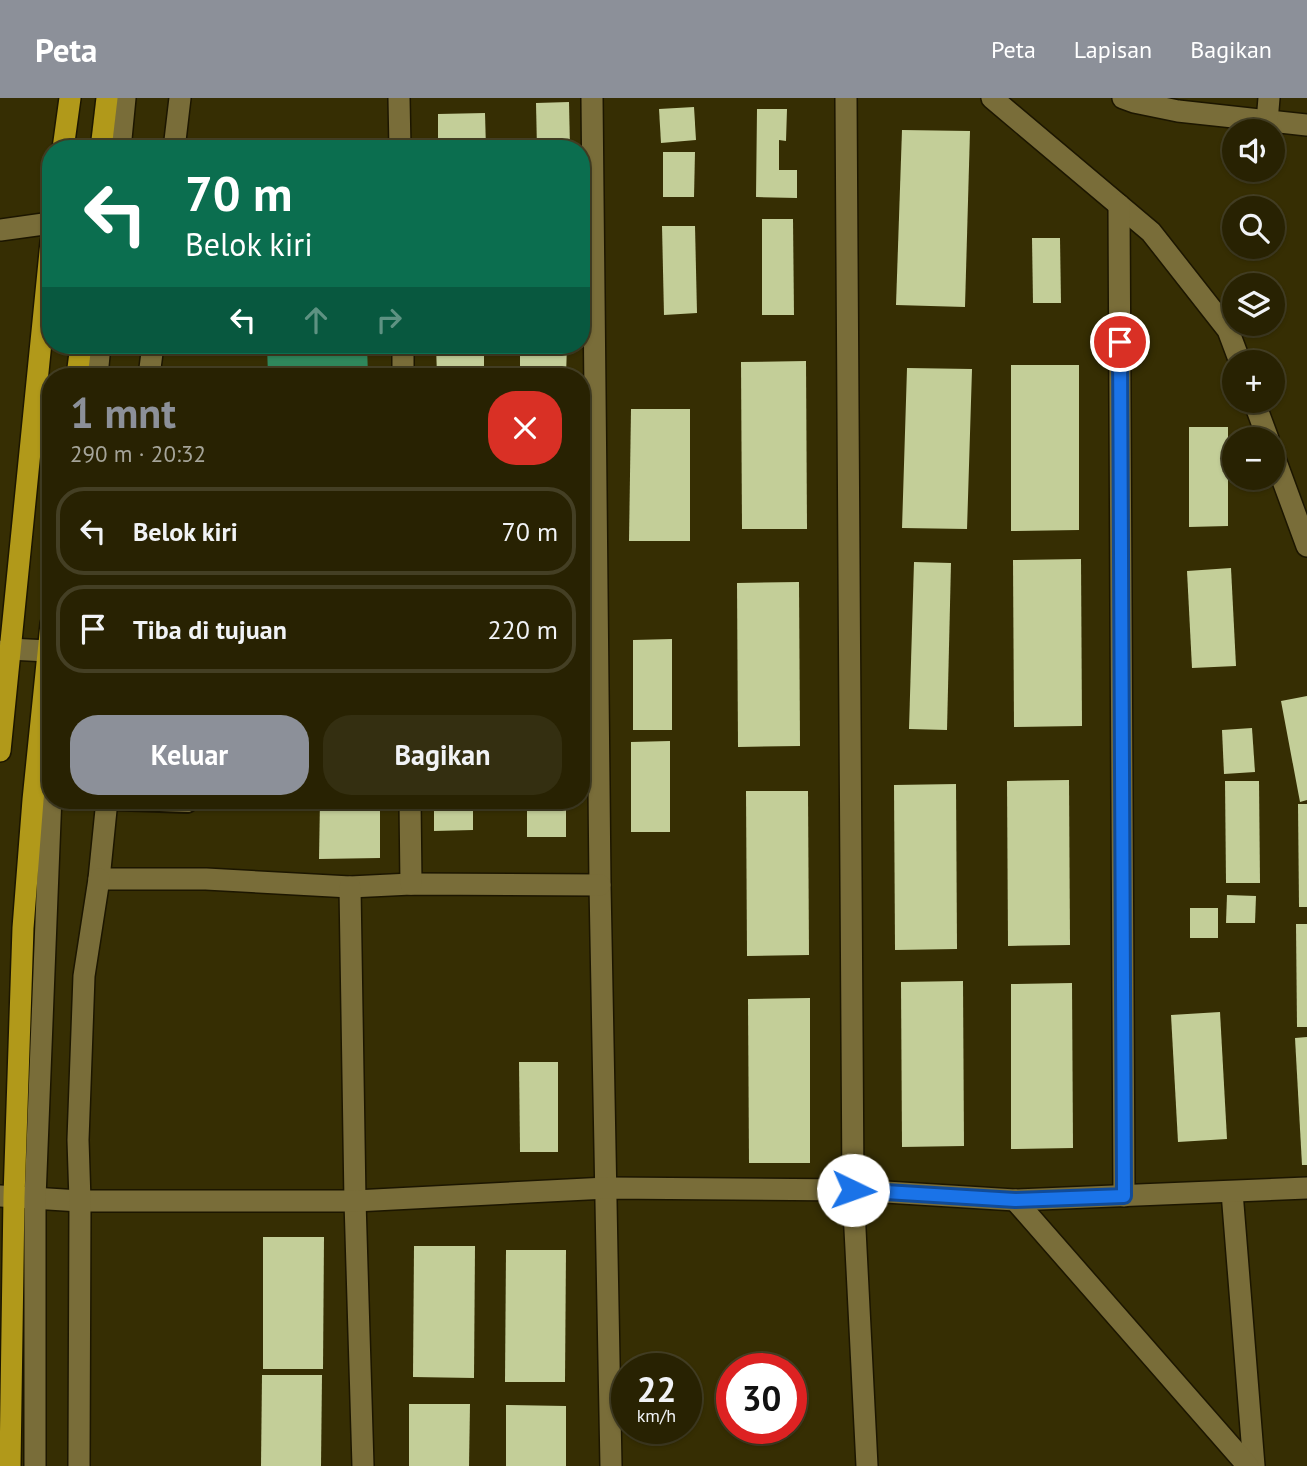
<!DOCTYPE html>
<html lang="id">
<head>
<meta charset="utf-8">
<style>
  body { margin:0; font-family:"PT Sans",sans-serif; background:#342f11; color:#f1f3f6; height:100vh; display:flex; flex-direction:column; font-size:26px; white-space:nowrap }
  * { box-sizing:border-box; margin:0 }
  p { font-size:23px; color:#a5a499 }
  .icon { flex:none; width:38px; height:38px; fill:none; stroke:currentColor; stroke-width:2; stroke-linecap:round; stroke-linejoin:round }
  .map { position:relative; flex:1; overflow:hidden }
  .sheet { position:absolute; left:42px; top:270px; width:548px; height:441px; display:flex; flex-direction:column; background:#282202; border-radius:28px; box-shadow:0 2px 5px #0004,0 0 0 2px #443f24 }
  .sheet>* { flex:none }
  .hud { position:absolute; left:42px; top:42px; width:548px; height:214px; border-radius:28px; box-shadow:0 2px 5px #0004,0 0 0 2px #443f24; background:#0b6e4f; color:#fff; overflow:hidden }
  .buttons { position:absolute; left:1222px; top:21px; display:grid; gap:14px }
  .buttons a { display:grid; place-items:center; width:63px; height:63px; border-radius:50%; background:#282202; box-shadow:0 2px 5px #0004,0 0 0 2px #443f24; font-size:35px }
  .speed { position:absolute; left:611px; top:1255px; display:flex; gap:14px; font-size:35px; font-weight:700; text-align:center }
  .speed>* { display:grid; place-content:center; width:91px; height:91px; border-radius:50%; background:#282202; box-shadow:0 2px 5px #0004,0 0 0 2px #443f24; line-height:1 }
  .speed small { font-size:18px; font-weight:400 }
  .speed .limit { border:10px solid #d22; background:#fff; color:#111 }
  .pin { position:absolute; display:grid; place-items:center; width:60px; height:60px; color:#fff; margin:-30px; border:4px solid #fff; border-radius:50%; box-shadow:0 2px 7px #0007 }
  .me { position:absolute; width:77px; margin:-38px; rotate:93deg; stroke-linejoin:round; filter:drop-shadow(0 0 5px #0008) }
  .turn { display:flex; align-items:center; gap:24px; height:147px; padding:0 28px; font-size:32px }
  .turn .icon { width:91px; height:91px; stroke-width:2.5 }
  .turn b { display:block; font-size:49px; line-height:60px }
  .lanes { display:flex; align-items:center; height:66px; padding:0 28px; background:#0003; justify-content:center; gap:35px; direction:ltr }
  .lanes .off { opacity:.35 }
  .round { display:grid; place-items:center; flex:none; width:74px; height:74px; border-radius:28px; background:#342f11 }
  .overview { display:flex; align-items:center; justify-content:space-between; height:119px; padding:0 28px }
  h1 { font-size:42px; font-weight:800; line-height:52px; color:#8c9099 }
  .cta { display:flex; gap:14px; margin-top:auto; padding:14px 28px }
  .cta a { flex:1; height:80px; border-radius:28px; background:#8c9099; color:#fff; font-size:28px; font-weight:800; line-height:80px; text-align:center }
  .cta a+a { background:#342f11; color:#f1f3f6 }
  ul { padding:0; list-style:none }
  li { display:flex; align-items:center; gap:21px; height:88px; margin:0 14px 10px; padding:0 14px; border:4px solid #443f24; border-radius:28px }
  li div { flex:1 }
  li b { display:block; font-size:26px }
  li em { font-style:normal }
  header { display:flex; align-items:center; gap:42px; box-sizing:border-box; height:98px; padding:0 35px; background:#8c9099; color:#fff }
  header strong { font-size:33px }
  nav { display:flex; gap:38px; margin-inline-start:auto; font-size:24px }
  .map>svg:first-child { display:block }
  .water { fill:#2f875b }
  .building { fill:#c3ce98 }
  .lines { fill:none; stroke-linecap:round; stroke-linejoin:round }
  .lane-casing { stroke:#1c1600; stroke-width:16 }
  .street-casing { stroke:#1c1600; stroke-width:24 }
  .highway-casing { stroke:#1c1600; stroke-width:24 }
  .lane { stroke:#796d39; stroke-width:12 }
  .street { stroke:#796d39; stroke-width:21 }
  .highway { stroke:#b1991a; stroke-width:21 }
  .route-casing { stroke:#114b97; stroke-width:18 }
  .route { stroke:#1a73e8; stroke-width:12 }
</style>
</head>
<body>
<header>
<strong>Peta</strong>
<nav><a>Peta</a><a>Lapisan</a><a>Bagikan</a></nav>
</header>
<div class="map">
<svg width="1307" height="1368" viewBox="0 0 1307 1368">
  <rect width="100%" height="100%" fill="#362e03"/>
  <!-- water -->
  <path class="water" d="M 267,247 L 367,247 L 368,278 L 268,278 Z"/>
  <!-- building -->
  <g class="building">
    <path d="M 569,4 L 570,51 L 537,51 L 536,5 Z"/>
    <path d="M 694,9 L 696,42 L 661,45 L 659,11 Z"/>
    <path d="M 757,11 L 787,11 L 786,43 L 779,42 L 779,72 L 797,72 L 797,100 L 756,99 Z"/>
    <path d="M 485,15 L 486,51 L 438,51 L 438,16 Z"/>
    <path d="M 902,32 L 970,33 L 965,209 L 896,207 Z"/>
    <path d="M 663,54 L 695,54 L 694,99 L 663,99 Z"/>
    <path d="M 762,121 L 793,121 L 794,217 L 762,217 Z"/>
    <path d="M 662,128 L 695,128 L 697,215 L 664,217 Z"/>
    <path d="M 1032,140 L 1060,140 L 1061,205 L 1033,205 Z"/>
    <path d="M 436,247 L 484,247 L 484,278 L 437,278 Z"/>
    <path d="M 520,247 L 567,247 L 566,278 L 520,278 Z"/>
    <path d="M 806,263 L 807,431 L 742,431 L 741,264 Z"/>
    <path d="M 1011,267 L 1079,267 L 1079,432 L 1011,433 Z"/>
    <path d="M 907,270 L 972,271 L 967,431 L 902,430 Z"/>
    <path d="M 631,311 L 690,311 L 690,443 L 629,443 Z"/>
    <path d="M 1189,329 L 1228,329 L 1228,428 L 1189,429 Z"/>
    <path d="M 1081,461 L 1082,628 L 1014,629 L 1013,462 Z"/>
    <path d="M 914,464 L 951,465 L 947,632 L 909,631 Z"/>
    <path d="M 1231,470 L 1236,568 L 1192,570 L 1187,473 Z"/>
    <path d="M 799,484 L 800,648 L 738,649 L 737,485 Z"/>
    <path d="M 672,541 L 672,632 L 633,632 L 633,542 Z"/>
    <path d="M 1307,598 L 1307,702 L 1300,704 L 1281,603 Z"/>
    <path d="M 1252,630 L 1255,674 L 1224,676 L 1222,632 Z"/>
    <path d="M 670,643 L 670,734 L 631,734 L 631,644 Z"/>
    <path d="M 1069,682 L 1070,847 L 1008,848 L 1007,683 Z"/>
    <path d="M 1225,683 L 1259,683 L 1260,785 L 1226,785 Z"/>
    <path d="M 956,686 L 957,851 L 895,852 L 894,687 Z"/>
    <path d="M 746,693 L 808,693 L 809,857 L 747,858 Z"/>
    <path d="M 320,702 L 380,702 L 380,760 L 319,761 Z"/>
    <path d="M 434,702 L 473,702 L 473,732 L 434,733 Z"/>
    <rect x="527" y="702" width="39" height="37"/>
    <path d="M 1298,706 L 1307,706 L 1307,809 L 1299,809 Z"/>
    <path d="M 1227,797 L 1256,798 L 1255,825 L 1226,825 Z"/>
    <rect x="1190" y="810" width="28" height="30"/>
    <path d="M 1296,826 L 1307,826 L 1307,929 L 1297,929 Z"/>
    <path d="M 963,883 L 964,1048 L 902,1049 L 901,884 Z"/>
    <path d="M 1072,885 L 1073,1050 L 1011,1051 L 1011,886 Z"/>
    <path d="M 810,900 L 810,1065 L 749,1065 L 748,901 Z"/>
    <path d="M 1220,914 L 1227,1041 L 1178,1044 L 1171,917 Z"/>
    <path d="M 1307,939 L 1307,1067 L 1302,1067 L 1295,940 Z"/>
    <path d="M 519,964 L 558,964 L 558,1054 L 520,1054 Z"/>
    <path d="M 263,1139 L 324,1139 L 323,1271 L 263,1271 Z"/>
    <path d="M 414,1148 L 475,1148 L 474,1280 L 413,1279 Z"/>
    <path d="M 506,1152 L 566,1152 L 565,1284 L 505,1284 Z"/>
    <path d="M 262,1277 L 322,1277 L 321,1368 L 261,1368 Z"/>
    <path d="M 409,1306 L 470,1306 L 469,1368 L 409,1368 Z"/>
    <path d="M 506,1307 L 566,1308 L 566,1368 L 506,1368 Z"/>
  </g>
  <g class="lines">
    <defs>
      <path id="lane" d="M 47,703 L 188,708 L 198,702"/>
      <g id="street">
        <path d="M 399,0 L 400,51"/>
        <path d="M 592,0 L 600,787 L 611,1368"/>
        <path d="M 846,0 L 853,1092 L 867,1368"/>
        <path d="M 992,0 L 1151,134 L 1228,232 L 1240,264"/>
        <path d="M 1123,0 L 1134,4 L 1178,13 L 1307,27"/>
        <path d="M 1267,24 L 1269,0"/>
        <path d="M 120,51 L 125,0"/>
        <path d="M 174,51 L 180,0"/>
        <path d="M 1119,107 L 1124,1098"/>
        <path d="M 0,132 L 51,125"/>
        <path d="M 403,247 L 403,278"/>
        <path d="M 97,278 L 100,247"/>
        <path d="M 149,278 L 153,247"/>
        <path d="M 1254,303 L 1268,341"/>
        <path d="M 1272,353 L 1307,448"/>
        <path d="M 0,554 L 9,551 L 48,553"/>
        <path d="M 107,702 L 99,781 L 206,781 L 350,789 L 411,786 L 600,787"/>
        <path d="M 410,702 L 411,786"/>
        <path d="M 350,789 L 355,1103 L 363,1368"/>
        <path d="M 1232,1094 L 1254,1368"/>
        <path d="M 0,1098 L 80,1103 L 355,1103 L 607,1090 L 853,1092 L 1015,1102 L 1307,1090"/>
        <path d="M 1015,1102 L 1248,1368"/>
        <path d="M 35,1368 L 35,1100 L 51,697"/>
        <path d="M 79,1368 L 80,1103 L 78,1042 L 84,878 L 99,781"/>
      </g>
      <g id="highway">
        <path d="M 63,51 L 70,0"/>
        <path d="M 101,51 L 107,0"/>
        <path d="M 77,278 L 81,247"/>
        <path d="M 0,653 L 51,144"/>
        <path d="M 10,1368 L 14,1099 L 23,830 L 33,702 L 51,526"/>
      </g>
    </defs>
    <!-- lane casing -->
    <use href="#lane" class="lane-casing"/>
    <!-- street casing -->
    <use href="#street" class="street-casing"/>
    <!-- highway casing -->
    <use href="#highway" class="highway-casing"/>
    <!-- lane -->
    <use href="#lane" class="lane"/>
    <!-- street -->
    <use href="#street" class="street"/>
    <!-- highway -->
    <use href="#highway" class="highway"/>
  </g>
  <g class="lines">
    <defs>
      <path id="route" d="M 853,1092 L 1015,1102 L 1124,1098 L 1120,244"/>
    </defs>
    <!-- route casing -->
    <use href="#route" class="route-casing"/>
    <!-- route -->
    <use href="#route" class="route"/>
  </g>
</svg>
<div class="buttons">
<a><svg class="icon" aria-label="sound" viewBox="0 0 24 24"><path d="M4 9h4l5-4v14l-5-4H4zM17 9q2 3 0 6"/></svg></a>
<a><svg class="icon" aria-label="search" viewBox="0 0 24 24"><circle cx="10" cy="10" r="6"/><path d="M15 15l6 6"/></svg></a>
<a><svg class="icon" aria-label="layers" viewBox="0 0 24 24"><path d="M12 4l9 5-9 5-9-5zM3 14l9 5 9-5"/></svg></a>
<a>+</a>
<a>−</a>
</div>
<div class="speed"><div>22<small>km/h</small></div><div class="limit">30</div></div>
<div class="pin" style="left:1120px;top:244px;background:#d93025"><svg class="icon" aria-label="arrive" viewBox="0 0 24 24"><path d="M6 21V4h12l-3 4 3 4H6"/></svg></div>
<svg class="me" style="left:853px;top:1092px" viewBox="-20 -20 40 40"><circle r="19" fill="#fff"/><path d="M0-13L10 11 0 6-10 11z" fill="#1a73e8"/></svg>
<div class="hud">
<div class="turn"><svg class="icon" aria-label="left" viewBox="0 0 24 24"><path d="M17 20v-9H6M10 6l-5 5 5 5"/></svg><div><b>70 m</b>Belok kiri</div></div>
<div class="lanes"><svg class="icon" aria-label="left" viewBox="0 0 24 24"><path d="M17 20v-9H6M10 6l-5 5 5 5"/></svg><svg class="icon off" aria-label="ahead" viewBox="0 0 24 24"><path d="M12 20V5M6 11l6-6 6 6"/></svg><svg class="icon off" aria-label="right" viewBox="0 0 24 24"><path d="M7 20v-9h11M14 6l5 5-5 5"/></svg></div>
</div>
<section class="sheet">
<div class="overview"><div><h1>1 mnt</h1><p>290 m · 20:32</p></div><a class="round" style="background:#d93025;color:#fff"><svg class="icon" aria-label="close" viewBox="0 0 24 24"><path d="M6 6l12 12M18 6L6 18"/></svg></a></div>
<ul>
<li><svg class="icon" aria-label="left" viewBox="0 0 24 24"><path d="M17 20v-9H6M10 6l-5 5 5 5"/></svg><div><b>Belok kiri</b></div><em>70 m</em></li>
<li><svg class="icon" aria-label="arrive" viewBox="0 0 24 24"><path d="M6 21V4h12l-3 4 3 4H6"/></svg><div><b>Tiba di tujuan</b></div><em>220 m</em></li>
</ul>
<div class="cta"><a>Keluar</a><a>Bagikan</a></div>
</section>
</div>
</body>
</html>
